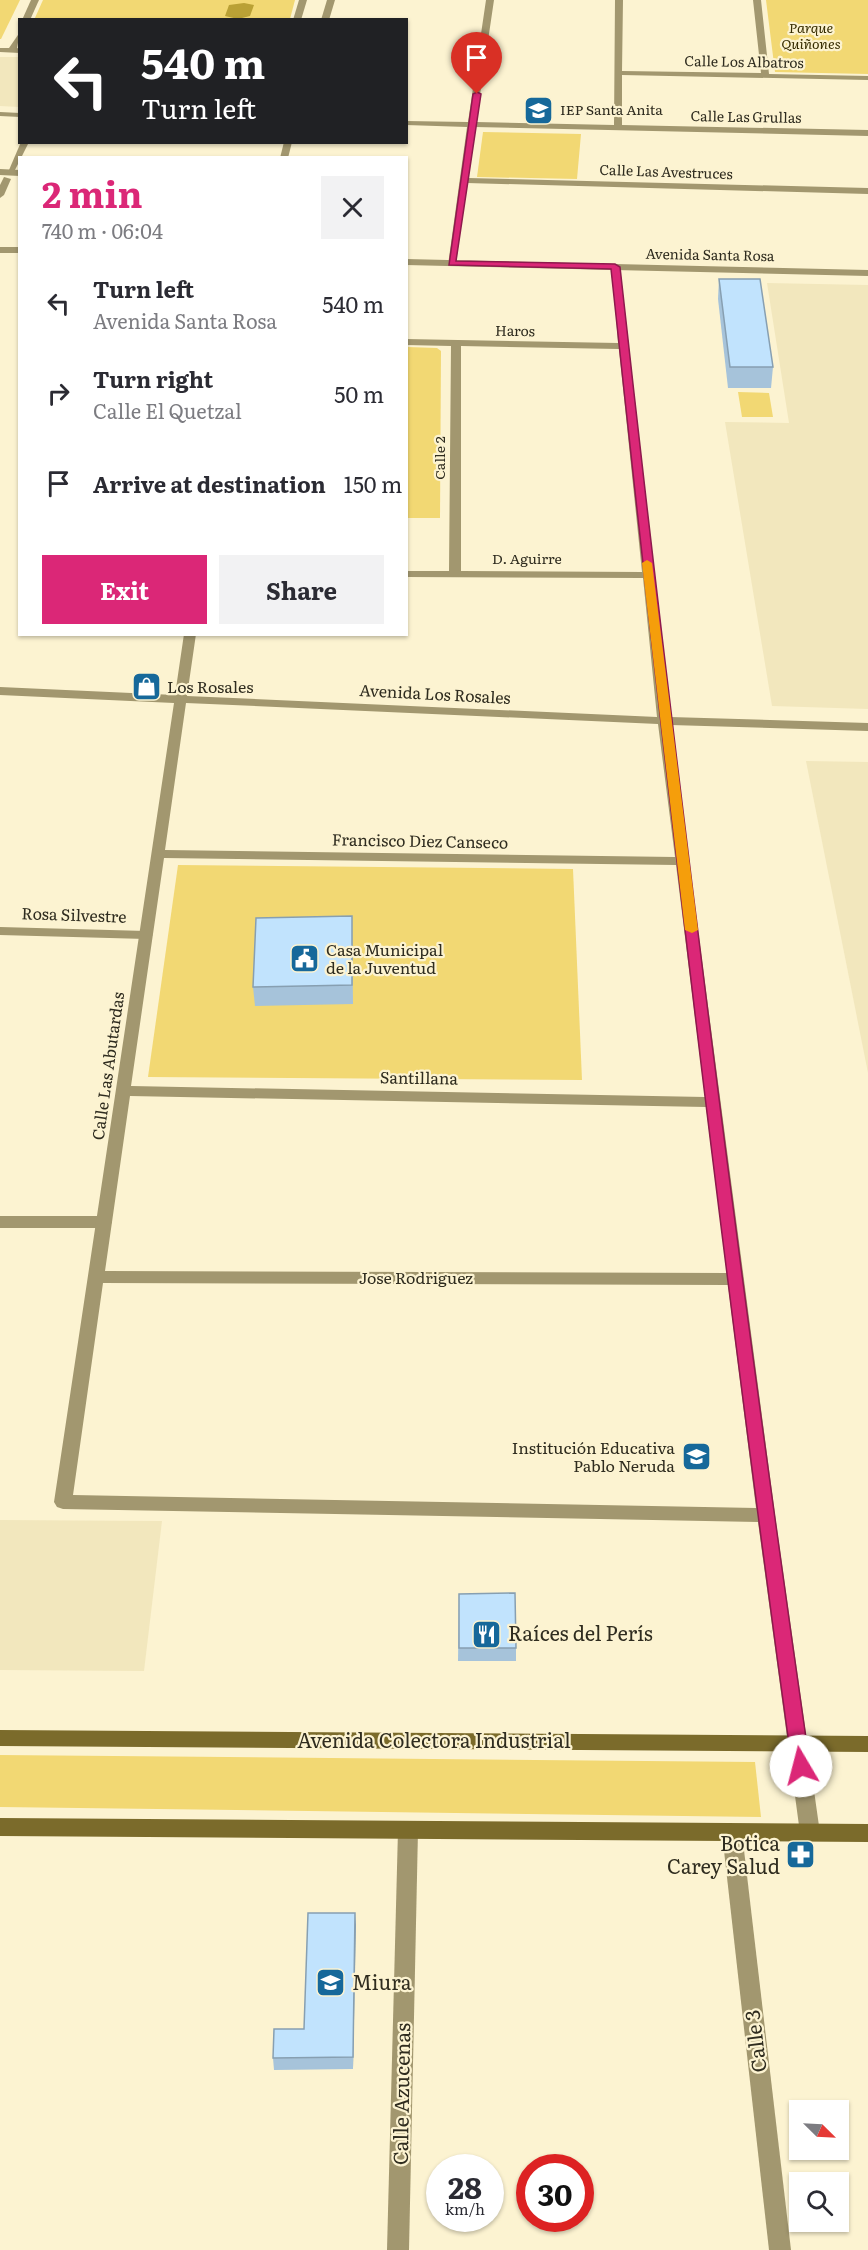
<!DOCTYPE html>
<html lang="en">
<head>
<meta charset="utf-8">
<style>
  body { margin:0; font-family:Literata,serif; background:#f2f2f3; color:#2b2b33; height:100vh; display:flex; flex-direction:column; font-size:22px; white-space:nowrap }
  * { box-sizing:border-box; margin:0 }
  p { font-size:20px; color:#7c7c81 }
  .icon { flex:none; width:33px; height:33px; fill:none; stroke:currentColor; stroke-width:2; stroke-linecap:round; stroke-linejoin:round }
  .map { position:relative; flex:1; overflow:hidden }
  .drawer { position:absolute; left:18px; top:156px; width:390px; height:480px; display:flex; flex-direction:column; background:#fff; border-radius:0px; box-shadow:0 2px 4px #0004 }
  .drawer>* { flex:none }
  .hud { position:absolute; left:18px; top:18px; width:390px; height:126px; border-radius:0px; box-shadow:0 2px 4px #0004; background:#202124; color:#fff; overflow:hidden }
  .needle { width:39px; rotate:114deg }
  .fabs { position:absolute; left:789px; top:2100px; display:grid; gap:12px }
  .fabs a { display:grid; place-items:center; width:60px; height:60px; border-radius:0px; background:#fff; box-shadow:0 2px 4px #0004; font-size:30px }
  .speed { position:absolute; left:426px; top:2154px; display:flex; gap:12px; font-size:30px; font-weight:700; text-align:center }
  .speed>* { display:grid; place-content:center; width:78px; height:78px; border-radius:50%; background:#fff; box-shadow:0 2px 4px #0004; line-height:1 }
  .speed small { font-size:15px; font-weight:400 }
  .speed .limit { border:9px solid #d22; background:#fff; color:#111 }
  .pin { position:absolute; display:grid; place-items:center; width:51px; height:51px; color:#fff; margin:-62px -26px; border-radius:50% 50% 50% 0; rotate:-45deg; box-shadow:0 0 6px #0007 }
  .pin .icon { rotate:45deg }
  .me { position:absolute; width:66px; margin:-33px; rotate:352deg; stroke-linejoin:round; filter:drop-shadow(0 0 4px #0008) }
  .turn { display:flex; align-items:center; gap:21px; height:126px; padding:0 24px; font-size:27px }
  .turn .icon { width:78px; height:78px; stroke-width:2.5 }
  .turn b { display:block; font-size:42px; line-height:51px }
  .round { display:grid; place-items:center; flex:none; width:63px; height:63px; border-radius:0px; background:#f2f2f3 }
  .head { display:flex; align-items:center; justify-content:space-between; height:102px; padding:0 24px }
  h1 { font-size:36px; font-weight:700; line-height:45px; color:#db2777 }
  .primary-button { display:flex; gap:12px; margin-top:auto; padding:12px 24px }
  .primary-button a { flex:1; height:69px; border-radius:0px; background:#db2777; color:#fff; font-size:24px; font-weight:700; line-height:69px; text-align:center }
  .primary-button a+a { background:#f2f2f3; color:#2b2b33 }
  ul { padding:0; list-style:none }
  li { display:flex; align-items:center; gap:18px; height:90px; padding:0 24px }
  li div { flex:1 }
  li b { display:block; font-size:22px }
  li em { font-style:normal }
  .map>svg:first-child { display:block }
  .built { fill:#f2e7bd }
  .green { fill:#f2d873 }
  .water { fill:#baa135 }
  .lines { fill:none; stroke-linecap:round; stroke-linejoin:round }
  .pedestrian { fill:#a2976f; fill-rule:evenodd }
  .minor { fill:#a2976f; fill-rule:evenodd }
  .tertiary { fill:#a2976f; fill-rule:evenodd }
  .secondary { fill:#7b6b2b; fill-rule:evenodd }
  .wall { fill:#a6c3da }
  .shaded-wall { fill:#879fb1 }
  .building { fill:#c1e3fd; stroke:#879fb1; stroke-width:1.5 }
  .route { fill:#db2777; stroke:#8e194d; stroke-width:1.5 }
  .slow { fill:#f59e0b }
  .labels { text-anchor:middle; stroke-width:4.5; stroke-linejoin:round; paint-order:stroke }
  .far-park-label { font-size:14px; font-style:italic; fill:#362c00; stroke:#fcf3d1 }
  .far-street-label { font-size:14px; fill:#2f2c1f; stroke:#fcf3d1 }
  .far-poi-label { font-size:14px; fill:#2f2c1f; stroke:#fcf3d1; text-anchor:start }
  .poi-label { font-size:16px; fill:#2f2c1f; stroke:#fcf3d1; text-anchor:start }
  .street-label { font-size:16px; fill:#2f2c1f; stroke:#fcf3d1 }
  .near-poi-label { font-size:20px; fill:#2f2c1f; stroke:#fcf3d1; text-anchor:start }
  .near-street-label { font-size:20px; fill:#2f2c1f; stroke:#fcf3d1 }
</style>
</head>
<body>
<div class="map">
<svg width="868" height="2250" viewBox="0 0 868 2250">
  <rect width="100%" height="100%" fill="#fcf3d1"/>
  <!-- built -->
  <g class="built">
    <path d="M 0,57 L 19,57 L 19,107 L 0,106 Z"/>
    <path d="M 767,283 L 868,285 L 868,709 L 772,706 L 725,422 L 789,423 Z"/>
    <path d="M 806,761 L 868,762 L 868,1073 Z"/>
    <path d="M 0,1520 L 162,1521 L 144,1671 L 0,1670 Z"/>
  </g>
  <!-- green -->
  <g class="green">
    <path d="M 0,0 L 20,0 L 1,39 L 0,39 Z"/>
    <path d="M 43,0 L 295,0 L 290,19 L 34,20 Z"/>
    <path d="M 766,0 L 868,0 L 868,74 L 775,72 Z"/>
    <path d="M 483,132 L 581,134 L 577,179 L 477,177 Z"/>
    <path d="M 407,347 L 437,348 L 441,351 L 440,518 L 407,518 Z"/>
    <path d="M 738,392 L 769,393 L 773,417 L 742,417 Z"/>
    <path d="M 178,865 L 573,869 L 582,1080 L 148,1077 Z"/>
    <path d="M 0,1755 L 755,1762 L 761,1817 L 0,1807 Z"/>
  </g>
  <!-- water -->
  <path class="water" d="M 244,3 L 254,5 L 250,16 L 238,19 L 225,16 L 229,5 Z"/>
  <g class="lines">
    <!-- pedestrian -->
    <g class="pedestrian">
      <path d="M 21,142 L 29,142 L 15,170 L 9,170 Z"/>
      <path d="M 4,177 L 11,179 L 4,195 L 0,198 L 0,185 Z"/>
      <path d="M 0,927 L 146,931 L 153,935 L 146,939 L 0,935 Z"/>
      <path d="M 0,1216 L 104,1216 L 110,1218 L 112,1222 L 110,1226 L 104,1228 L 0,1228 Z"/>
    </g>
    <!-- minor -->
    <g class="minor">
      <path d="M 31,0 L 39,0 L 30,20 L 22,20 Z"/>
      <path d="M 299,0 L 307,0 L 301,20 L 293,20 Z"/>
      <path d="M 486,0 L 494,0 L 476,122 L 614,125 L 615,0 L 623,0 L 622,71 L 761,73 L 753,0 L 761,0 L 769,74 L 868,76 L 868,80 L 622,75 L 622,125 L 868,130 L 868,136 L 475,127 L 468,178 L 868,188 L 868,194 L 467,183 L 456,263 L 448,265 L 467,127 L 406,125 L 406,121 L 468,122 Z"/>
      <path d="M 20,32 L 17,48 L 20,49 L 20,53 L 0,52 L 0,48 L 9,48 Z"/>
      <path d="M 0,112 L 20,113 L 20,117 L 0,116 Z"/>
      <path d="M 0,169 L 20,170 L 20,176 L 0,175 Z"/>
      <path d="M 612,265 L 620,267 L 670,717 L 868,723 L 868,731 L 671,725 L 775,1515 L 820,1833 L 817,1839 L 810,1842 L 803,1839 L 800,1833 L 758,1522 L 63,1509 L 57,1507 L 54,1502 L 174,703 L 0,695 L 0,687 L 175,695 L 184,634 L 196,634 L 187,696 L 657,717 L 643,578 L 406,577 L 406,571 L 449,571 L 451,346 L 406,345 L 406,339 L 618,343 ZM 461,346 L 619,349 L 642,572 L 461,571 ZM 186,703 L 658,724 L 675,857 L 165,850 ZM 164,858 L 676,865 L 705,1097 L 131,1086 ZM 130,1096 L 706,1107 L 727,1273 L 105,1271 ZM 103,1283 L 728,1285 L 756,1508 L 73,1495 Z"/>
      <path d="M 408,1821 L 415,1824 L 418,1830 L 409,2250 L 387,2250 L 398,1830 L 401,1824 Z"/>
      <path d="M 732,1824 L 739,1827 L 742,1833 L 791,2250 L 769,2250 L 722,1833 L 725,1827 Z"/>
    </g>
    <!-- tertiary -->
    <g class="tertiary">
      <path d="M 327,0 L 335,0 L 329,20 L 321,20 Z"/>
      <path d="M 284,142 L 292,142 L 288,158 L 280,158 Z"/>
      <rect x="0" y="247" width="20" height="6"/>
      <path d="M 406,259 L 868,270 L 868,276 L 406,265 Z"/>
    </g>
    <!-- secondary -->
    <g class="secondary">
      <path d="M 0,1730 L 868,1736 L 868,1752 L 0,1746 Z"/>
      <path d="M 0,1818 L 868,1824 L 868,1842 L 0,1836 Z"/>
    </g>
  </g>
  <!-- wall -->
  <g class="wall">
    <path d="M 719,279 L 773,367 L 771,388 L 728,388 L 718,299 Z"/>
    <path d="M 352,916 L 353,1004 L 255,1006 L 253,987 Z"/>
    <path d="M 459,1594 L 516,1648 L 516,1661 L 458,1661 Z"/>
    <path d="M 355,1913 L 353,2069 L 274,2070 L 273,2058 L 304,2029 Z"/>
  </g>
  <!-- shaded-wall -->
  <path class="shaded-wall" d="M 355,1913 L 356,1925 L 353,2069 L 353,2057 Z"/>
  <!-- building -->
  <g class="building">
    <path d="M 719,279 L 760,279 L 773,367 L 730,367 Z"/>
    <path d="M 352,916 L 352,985 L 253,987 L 256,918 Z"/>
    <path d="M 515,1593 L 516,1648 L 459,1648 L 459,1594 Z"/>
    <path d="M 308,1913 L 355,1913 L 353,2057 L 273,2058 L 274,2029 L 304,2029 Z"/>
  </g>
  <!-- route -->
  <path class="route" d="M 477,92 L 481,94 L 456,261 L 615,264 L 620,267 C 675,768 738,1267 810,1766 L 807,1772 L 801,1774 L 795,1772 L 792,1766 C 723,1268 664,769 611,269 L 449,265 L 473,94 Z"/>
  <!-- slow -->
  <path class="slow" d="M 647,560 L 652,563 L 698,930 L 692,933 L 685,930 L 642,563 Z"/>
  <!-- icons -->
  <defs>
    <symbol id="school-square" viewBox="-11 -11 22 22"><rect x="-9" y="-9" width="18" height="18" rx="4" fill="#16689a" stroke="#fcf3d1"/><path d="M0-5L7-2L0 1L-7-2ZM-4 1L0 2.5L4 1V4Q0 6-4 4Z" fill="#fff"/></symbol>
    <symbol id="shop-square" viewBox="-11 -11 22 22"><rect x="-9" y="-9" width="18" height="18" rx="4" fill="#16689a" stroke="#fcf3d1"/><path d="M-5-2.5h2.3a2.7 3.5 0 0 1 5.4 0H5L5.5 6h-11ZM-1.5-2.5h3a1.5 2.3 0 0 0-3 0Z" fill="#fff"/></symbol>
    <symbol id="civic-square" viewBox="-11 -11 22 22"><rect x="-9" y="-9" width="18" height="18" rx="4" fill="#16689a" stroke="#fcf3d1"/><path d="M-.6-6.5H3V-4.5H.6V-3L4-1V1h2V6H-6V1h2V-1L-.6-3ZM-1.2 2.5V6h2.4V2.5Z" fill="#fff"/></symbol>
    <symbol id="restaurant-square" viewBox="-11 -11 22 22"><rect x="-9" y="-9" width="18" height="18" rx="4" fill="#16689a" stroke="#fcf3d1"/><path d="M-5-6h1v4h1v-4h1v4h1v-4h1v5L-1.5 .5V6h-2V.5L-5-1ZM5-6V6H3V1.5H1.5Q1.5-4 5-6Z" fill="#fff"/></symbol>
    <symbol id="pharmacy-square" viewBox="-11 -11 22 22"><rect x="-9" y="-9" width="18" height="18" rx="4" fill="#16689a" stroke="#fcf3d1"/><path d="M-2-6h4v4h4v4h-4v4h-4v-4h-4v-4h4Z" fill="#fff"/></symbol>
  </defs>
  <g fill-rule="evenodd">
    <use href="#school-square" x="522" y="94" width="33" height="33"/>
    <use href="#shop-square" x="130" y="670" width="33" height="33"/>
    <use href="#civic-square" x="288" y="942" width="33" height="33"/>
    <use href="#school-square" x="680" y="1440" width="33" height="33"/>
    <use href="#restaurant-square" x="470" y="1618" width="33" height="33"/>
    <use href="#pharmacy-square" x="784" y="1838" width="33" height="33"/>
    <use href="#school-square" x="314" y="1966" width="33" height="33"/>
  </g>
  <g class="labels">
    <!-- far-park labels -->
    <g class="far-park-label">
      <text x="811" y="33">Parque<tspan x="811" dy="16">Quiñones</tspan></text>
    </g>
    <!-- far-street labels -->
    <g class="far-street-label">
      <text transform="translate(744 62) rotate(1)" y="5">Calle Los Albatros</text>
      <text transform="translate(746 117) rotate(1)" y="5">Calle Las Grullas</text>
      <text transform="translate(666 172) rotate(2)" y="5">Calle Las Avestruces</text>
      <text transform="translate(710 255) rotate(1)" y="5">Avenida Santa Rosa</text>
      <text transform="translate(515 331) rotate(1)" y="5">Haros</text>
      <text transform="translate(440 458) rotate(-90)" y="5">Calle 2</text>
      <text x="527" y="564">D. Aguirre</text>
    </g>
    <!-- far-poi labels -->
    <g class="far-poi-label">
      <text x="560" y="115">IEP Santa Anita</text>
    </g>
    <!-- poi labels -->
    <g class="poi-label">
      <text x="167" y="693">Los Rosales</text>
      <text x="326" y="956">Casa Municipal<tspan x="326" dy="18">de la Juventud</tspan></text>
      <text x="675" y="1454" text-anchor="end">Institución Educativa<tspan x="675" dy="18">Pablo Neruda</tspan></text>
    </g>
    <!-- street labels -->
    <g class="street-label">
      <text transform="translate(435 694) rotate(3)" y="6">Avenida Los Rosales</text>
      <text transform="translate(420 841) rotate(1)" y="6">Francisco Diez Canseco</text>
      <text transform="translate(74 915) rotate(2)" y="6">Rosa Silvestre</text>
      <text transform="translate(108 1066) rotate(-82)" y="6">Calle Las Abutardas</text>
      <text transform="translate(419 1078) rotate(1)" y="6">Santillana</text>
      <text x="416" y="1284">Jose Rodriguez</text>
    </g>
    <!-- near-poi labels -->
    <g class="near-poi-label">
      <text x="508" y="1641">Raíces del Perís</text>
      <text x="780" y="1851" text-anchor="end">Botica<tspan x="780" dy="23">Carey Salud</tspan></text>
      <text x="352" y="1990">Miura</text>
    </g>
    <!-- near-street labels -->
    <g class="near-street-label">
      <text x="434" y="1748">Avenida Colectora Industrial</text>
      <text transform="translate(756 2041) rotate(-97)" y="7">Calle 3</text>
      <text transform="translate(402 2094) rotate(-89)" y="7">Calle Azucenas</text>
    </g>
  </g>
</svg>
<div class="fabs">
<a><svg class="needle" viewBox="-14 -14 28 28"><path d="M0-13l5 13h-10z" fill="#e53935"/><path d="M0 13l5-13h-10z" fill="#7c7c81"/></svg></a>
<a><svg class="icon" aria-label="search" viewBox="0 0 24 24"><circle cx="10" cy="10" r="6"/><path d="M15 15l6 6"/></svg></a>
</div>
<div class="speed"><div>28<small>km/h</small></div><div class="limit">30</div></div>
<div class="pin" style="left:477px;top:94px;background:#d93025"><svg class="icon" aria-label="arrive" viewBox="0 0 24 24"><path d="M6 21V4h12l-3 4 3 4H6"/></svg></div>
<svg class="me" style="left:801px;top:1766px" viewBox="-20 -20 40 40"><circle r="19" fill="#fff"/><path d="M0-13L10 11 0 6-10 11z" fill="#db2777"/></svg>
<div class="hud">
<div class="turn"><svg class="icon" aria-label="left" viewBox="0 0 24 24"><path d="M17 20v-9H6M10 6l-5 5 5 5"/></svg><div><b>540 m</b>Turn left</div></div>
</div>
<section class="drawer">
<div class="head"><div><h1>2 min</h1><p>740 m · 06:04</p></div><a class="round"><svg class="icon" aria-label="close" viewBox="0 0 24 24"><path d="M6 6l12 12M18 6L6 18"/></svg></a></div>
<ul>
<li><svg class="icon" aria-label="left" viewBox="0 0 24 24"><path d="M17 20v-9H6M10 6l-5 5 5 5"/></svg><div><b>Turn left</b><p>Avenida Santa Rosa</p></div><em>540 m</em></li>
<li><svg class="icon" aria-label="right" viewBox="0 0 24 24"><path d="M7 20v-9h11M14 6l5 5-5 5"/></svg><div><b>Turn right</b><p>Calle El Quetzal</p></div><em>50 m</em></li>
<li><svg class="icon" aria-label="arrive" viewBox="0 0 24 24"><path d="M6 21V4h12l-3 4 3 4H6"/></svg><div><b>Arrive at destination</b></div><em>150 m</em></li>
</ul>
<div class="primary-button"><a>Exit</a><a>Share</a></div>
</section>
</div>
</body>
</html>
